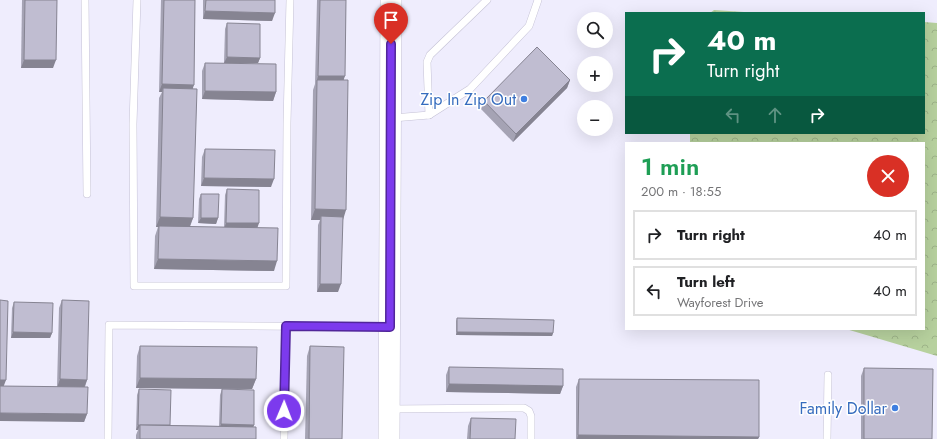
<!DOCTYPE html>
<html lang="en">
<head>
<meta charset="utf-8">
<style>
  body { margin:0; font-family:Jost,sans-serif; background:#f2f2f2; color:#202124; height:100vh; display:flex; flex-direction:column; font-size:15px; white-space:nowrap }
  * { box-sizing:border-box; margin:0 }
  p { font-size:13px; color:#757577 }
  .icon { flex:none; width:22px; height:22px; fill:none; stroke:currentColor; stroke-width:2; stroke-linecap:round; stroke-linejoin:round }
  .map { position:relative; flex:1; overflow:hidden }
  .side { position:absolute; left:625px; top:142px; width:300px; height:188px; display:flex; flex-direction:column; background:#fff; border-radius:0px; box-shadow:0 4px 16px #0002 }
  .side>* { flex:none }
  .top-card { position:absolute; left:625px; top:12px; width:300px; height:122px; border-radius:0px; box-shadow:0 4px 16px #0002; background:#0b6e4f; color:#fff; overflow:hidden }
  .fabs { position:absolute; left:577px; top:12px; display:grid; gap:8px }
  .fabs a { display:grid; place-items:center; width:36px; height:36px; border-radius:50%; background:#fff; box-shadow:0 4px 16px #0002; font-size:20px }
  .pin { position:absolute; display:grid; place-items:center; width:34px; height:34px; color:#fff; margin:-41px -17px; border-radius:50% 50% 50% 0; rotate:-45deg; box-shadow:0 0 4px #0007 }
  .pin .icon { rotate:45deg }
  .me { position:absolute; width:44px; margin:-22px; rotate:1deg; stroke-linejoin:round; filter:drop-shadow(0 0 3px #0008) }
  .turn { display:flex; align-items:center; gap:14px; height:84px; padding:0 16px; font-size:18px }
  .turn .icon { width:52px; height:52px; stroke-width:2.5 }
  .turn b { display:block; font-size:28px; line-height:34px }
  .lanes { display:flex; align-items:center; height:38px; padding:0 16px; background:#0003; justify-content:center; gap:20px; direction:ltr }
  .lanes .off { opacity:.35 }
  .round { display:grid; place-items:center; flex:none; width:42px; height:42px; border-radius:21px; background:#f2f2f2 }
  .headline { display:flex; align-items:center; justify-content:space-between; height:68px; padding:0 16px }
  h1 { font-size:24px; font-weight:600; line-height:30px; color:#1e9e55 }
  ul { padding:0; list-style:none }
  li { display:flex; align-items:center; gap:12px; height:50px; margin:0 8px 6px; padding:0 8px; border:2px solid #e0e0e0; border-radius:0px }
  li div { flex:1 }
  li b { display:block; font-size:15px }
  li em { font-style:normal }
  .map>svg:first-child { display:block }
  .forest { fill:url(#forest-crowns) }
  .lines { fill:none; stroke-linecap:round; stroke-linejoin:round }
  .lane-casing { stroke:#c5c2d6; stroke-width:8 }
  .secondary-casing { stroke:#c5c2d6; stroke-width:22 }
  .lane { stroke:#fff; stroke-width:7 }
  .secondary { stroke:#fff; stroke-width:21 }
  .wall { fill:#a5a3b4 }
  .shaded-wall { fill:#868492 }
  .building { fill:#c0bdd1; stroke:#868492 }
  .route-casing { stroke:#51269a; stroke-width:10 }
  .route { stroke:#7c3aed; stroke-width:7 }
  .shop-dot { fill:#3f7fe0; stroke:#fff; stroke-width:1.5 }
  .labels { text-anchor:middle; stroke-width:3; stroke-linejoin:round; paint-order:stroke }
  .shop-label { font-size:16px; fill:#366cbe; stroke:#fff; text-anchor:end }
</style>
</head>
<body>
<div class="map">
<svg width="937" height="439" viewBox="0 0 937 439">
  <defs>
    <pattern id="forest-crowns" width="20" height="18" patternUnits="userSpaceOnUse"><rect width="20" height="18" fill="#b7d19e"/><path d="M2 6a3 3 0 1 1 6 0M12 15a3 3 0 1 1 6 0" fill="none" stroke="#9eb489"/></pattern>
  </defs>
  <rect width="100%" height="100%" fill="#efedfd"/>
  <!-- forest -->
  <g class="forest">
    <path d="M 714,10 L 759,13 L 710,13 Z"/>
    <path d="M 924,22 L 937,23 L 937,356 L 846,329 L 924,329 L 924,143 L 690,143 L 690,133 L 924,133 Z"/>
  </g>
  <g class="lines">
    <defs>
      <g id="lane">
        <path d="M 85,0 L 87,194"/>
        <path d="M 137,0 L 133,124 L 134,286 L 286,286 L 287,123 L 290,0"/>
        <path d="M 429,115 L 427,62 L 430,55 L 487,0"/>
        <path d="M 393,118 L 429,115 L 470,89 L 529,26 L 538,0"/>
        <path d="M 391,409 L 524,408 L 529,411 L 531,416 L 531,439"/>
        <path d="M 108,439 L 109,325 L 387,327"/>
        <path d="M 284,439 L 286,326"/>
        <path d="M 827,439 L 828,375"/>
      </g>
      <path id="secondary" d="M 389,439 L 391,0"/>
    </defs>
    <!-- lane casing -->
    <use href="#lane" class="lane-casing"/>
    <!-- secondary casing -->
    <use href="#secondary" class="secondary-casing"/>
    <!-- lane -->
    <use href="#lane" class="lane"/>
    <!-- secondary -->
    <use href="#secondary" class="secondary"/>
  </g>
  <!-- wall -->
  <g class="wall">
    <path d="M 22,0 L 57,0 L 53,68 L 21,68 Z"/>
    <path d="M 161,0 L 195,0 L 193,89 L 193,218 L 190,227 L 224,227 L 225,195 L 227,189 L 257,228 L 274,271 L 154,269 L 155,236 L 158,227 L 156,227 L 159,98 L 162,92 L 159,92 Z"/>
    <path d="M 203,0 L 275,0 L 272,21 L 203,19 Z"/>
    <path d="M 317,0 L 346,0 L 344,80 L 343,219 L 338,292 L 317,292 L 318,225 L 320,220 L 311,220 L 313,90 L 315,84 Z"/>
    <path d="M 227,23 L 260,58 L 258,63 L 224,63 L 225,29 Z"/>
    <path d="M 205,63 L 276,92 L 273,101 L 202,99 L 202,71 Z"/>
    <path d="M 570,80 L 567,88 L 513,142 L 481,109 L 484,101 Z"/>
    <path d="M 205,149 L 271,187 L 201,186 L 202,157 Z"/>
    <path d="M 201,194 L 218,218 L 216,224 L 198,223 L 199,199 Z"/>
    <path d="M 62,300 L 87,380 L 85,387 L 87,414 L 84,422 L 4,386 L 57,387 L 59,308 Z"/>
    <path d="M 14,302 L 52,333 L 50,338 L 11,338 L 12,308 Z"/>
    <path d="M 457,318 L 553,333 L 552,336 L 456,335 L 456,321 Z"/>
    <path d="M 140,346 L 256,379 L 252,389 L 224,389 L 254,425 L 253,426 L 256,439 L 136,439 L 136,435 L 138,430 L 136,430 L 137,395 L 139,389 L 170,425 L 219,426 L 220,395 L 222,389 L 136,388 L 137,356 Z"/>
    <path d="M 310,346 L 342,439 L 305,439 L 307,356 Z"/>
    <path d="M 449,367 L 563,386 L 560,394 L 446,392 L 446,375 Z"/>
    <path d="M 864,368 L 932,439 L 861,439 L 861,376 Z"/>
    <path d="M 579,379 L 759,437 L 758,439 L 576,439 L 576,387 Z"/>
    <path d="M 471,418 L 515,439 L 467,439 L 468,426 Z"/>
  </g>
  <!-- shaded-wall -->
  <g class="shaded-wall">
    <path d="M 205,11 L 275,13 L 272,21 L 203,19 Z"/>
    <path d="M 227,57 L 260,58 L 258,63 L 224,63 Z"/>
    <path d="M 24,60 L 56,60 L 53,68 L 21,68 Z"/>
    <path d="M 318,76 L 345,76 L 342,84 L 317,80 Z"/>
    <path d="M 570,80 L 567,88 L 513,142 L 516,134 Z"/>
    <path d="M 162,84 L 194,85 L 191,93 L 163,88 L 162,92 L 159,92 Z"/>
    <path d="M 205,91 L 276,92 L 273,101 L 202,99 Z"/>
    <path d="M 204,178 L 274,179 L 271,187 L 201,186 Z"/>
    <path d="M 315,209 L 346,210 L 343,220 L 321,216 L 320,220 L 311,220 Z"/>
    <path d="M 160,217 L 193,218 L 189,228 L 156,227 Z"/>
    <path d="M 201,218 L 218,218 L 216,224 L 198,223 Z"/>
    <path d="M 226,223 L 259,223 L 257,229 L 224,229 Z"/>
    <path d="M 158,259 L 277,261 L 274,271 L 154,269 Z"/>
    <path d="M 320,284 L 341,284 L 338,292 L 317,292 Z"/>
    <path d="M 13,332 L 52,333 L 50,338 L 11,338 Z"/>
    <path d="M 457,332 L 553,333 L 552,336 L 456,335 Z"/>
    <path d="M 140,378 L 256,379 L 252,389 L 136,388 Z"/>
    <path d="M 60,379 L 87,380 L 84,388 L 57,388 Z"/>
    <path d="M 0,380 L 6,380 L 3,388 L 0,388 Z"/>
    <path d="M 449,384 L 563,386 L 560,394 L 446,392 Z"/>
    <path d="M 0,413 L 87,414 L 84,422 L 0,421 Z"/>
    <path d="M 221,424 L 254,425 L 252,431 L 219,430 Z"/>
    <path d="M 138,425 L 140,425 L 138,430 L 136,430 Z"/>
    <path d="M 578,435 L 759,437 L 758,439 L 577,439 Z"/>
  </g>
  <!-- building -->
  <g class="building">
    <path d="M 25,0 L 57,0 L 56,60 L 24,60 Z"/>
    <path d="M 164,0 L 195,0 L 194,85 L 162,84 Z"/>
    <path d="M 206,0 L 275,0 L 275,13 L 205,11 Z"/>
    <path d="M 320,0 L 346,0 L 345,76 L 318,76 Z"/>
    <path d="M 227,23 L 260,24 L 260,58 L 227,57 Z"/>
    <path d="M 537,47 L 570,80 L 516,134 L 484,101 Z"/>
    <path d="M 205,63 L 276,64 L 276,92 L 205,91 Z"/>
    <path d="M 317,80 L 348,80 L 346,210 L 315,209 Z"/>
    <path d="M 163,88 L 197,89 L 193,218 L 160,217 Z"/>
    <path d="M 205,149 L 275,150 L 274,179 L 204,178 Z"/>
    <path d="M 227,189 L 259,190 L 259,223 L 226,223 Z"/>
    <path d="M 201,194 L 219,194 L 218,218 L 201,218 Z"/>
    <path d="M 321,216 L 343,217 L 341,284 L 320,284 Z"/>
    <path d="M 159,226 L 278,228 L 277,261 L 158,259 Z"/>
    <path d="M 0,300 L 8,301 L 6,380 L 0,380 Z"/>
    <path d="M 62,300 L 89,301 L 87,380 L 60,379 Z"/>
    <path d="M 14,302 L 53,303 L 52,333 L 13,332 Z"/>
    <path d="M 457,318 L 554,320 L 553,333 L 457,332 Z"/>
    <path d="M 140,346 L 257,347 L 256,379 L 140,378 Z"/>
    <path d="M 310,346 L 344,347 L 342,439 L 309,439 Z"/>
    <path d="M 449,367 L 563,369 L 563,386 L 449,384 Z"/>
    <path d="M 864,368 L 933,369 L 932,439 L 864,439 Z"/>
    <path d="M 579,379 L 759,380 L 759,437 L 578,435 Z"/>
    <path d="M 0,386 L 88,387 L 87,414 L 0,413 Z"/>
    <path d="M 139,389 L 171,390 L 170,425 L 138,425 Z"/>
    <path d="M 222,389 L 254,390 L 254,425 L 221,424 Z"/>
    <path d="M 471,418 L 516,419 L 515,439 L 470,439 Z"/>
    <path d="M 140,425 L 256,427 L 256,439 L 140,439 Z"/>
  </g>
  <g class="lines">
    <defs>
      <path id="route" d="M 284,411 L 286,326 L 390,327 L 391,44"/>
    </defs>
    <!-- route casing -->
    <use href="#route" class="route-casing"/>
    <!-- route -->
    <use href="#route" class="route"/>
  </g>
  <!-- markers -->
  <g class="shop-dot">
    <circle cx="524" cy="99" r="4"/>
    <circle cx="895" cy="408" r="4"/>
  </g>
  <g class="labels">
    <!-- shop labels -->
    <g class="shop-label">
      <text x="516" y="105">Zip In Zip Out</text>
      <text x="887" y="414">Family Dollar</text>
    </g>
  </g>
</svg>
<div class="fabs">
<a><svg class="icon" aria-label="search" viewBox="0 0 24 24"><circle cx="10" cy="10" r="6"/><path d="M15 15l6 6"/></svg></a>
<a>+</a>
<a>−</a>
</div>
<div class="pin" style="left:391px;top:44px;background:#d93025"><svg class="icon" aria-label="arrive" viewBox="0 0 24 24"><path d="M6 21V4h12l-3 4 3 4H6"/></svg></div>
<svg class="me" style="left:284px;top:411px" viewBox="-20 -20 40 40"><circle r="17" fill="#7c3aed" stroke="#fff" stroke-width="3"/><path d="M0-11L8 9 0 5-8 9z" fill="#fff"/></svg>
<div class="top-card">
<div class="turn"><svg class="icon" aria-label="right" viewBox="0 0 24 24"><path d="M7 20v-9h11M14 6l5 5-5 5"/></svg><div><b>40 m</b>Turn right</div></div>
<div class="lanes"><svg class="icon off" aria-label="left" viewBox="0 0 24 24"><path d="M17 20v-9H6M10 6l-5 5 5 5"/></svg><svg class="icon off" aria-label="ahead" viewBox="0 0 24 24"><path d="M12 20V5M6 11l6-6 6 6"/></svg><svg class="icon" aria-label="right" viewBox="0 0 24 24"><path d="M7 20v-9h11M14 6l5 5-5 5"/></svg></div>
</div>
<section class="side">
<div class="headline"><div><h1>1 min</h1><p>200 m · 18:55</p></div><a class="round" style="background:#d93025;color:#fff"><svg class="icon" aria-label="close" viewBox="0 0 24 24"><path d="M6 6l12 12M18 6L6 18"/></svg></a></div>
<ul>
<li><svg class="icon" aria-label="right" viewBox="0 0 24 24"><path d="M7 20v-9h11M14 6l5 5-5 5"/></svg><div><b>Turn right</b></div><em>40 m</em></li>
<li><svg class="icon" aria-label="left" viewBox="0 0 24 24"><path d="M17 20v-9H6M10 6l-5 5 5 5"/></svg><div><b>Turn left</b><p>Wayforest Drive</p></div><em>40 m</em></li>
</ul>
</section>
</div>
</body>
</html>
